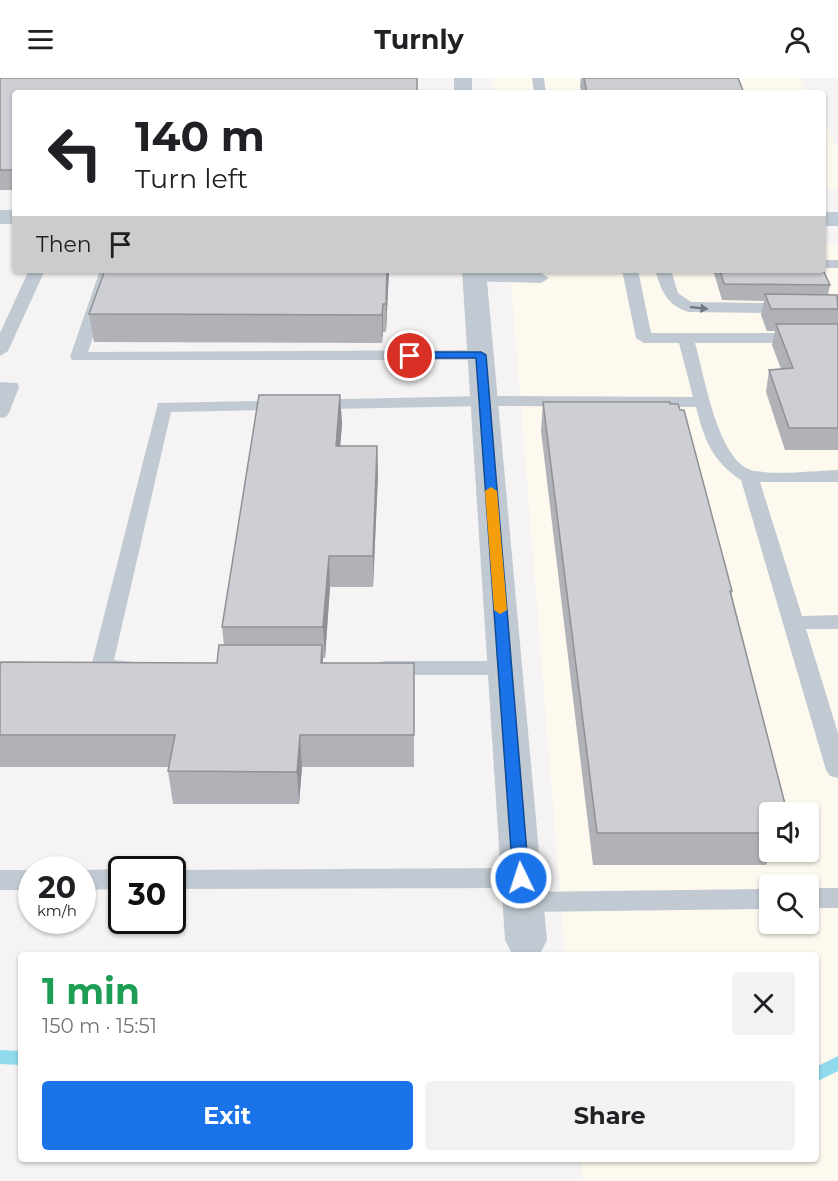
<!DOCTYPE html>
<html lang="en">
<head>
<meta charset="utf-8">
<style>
  body { margin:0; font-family:Montserrat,sans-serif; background:#f2f2f2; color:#202124; height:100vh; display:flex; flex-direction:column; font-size:22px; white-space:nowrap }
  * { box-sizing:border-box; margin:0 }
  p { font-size:20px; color:#757577 }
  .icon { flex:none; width:33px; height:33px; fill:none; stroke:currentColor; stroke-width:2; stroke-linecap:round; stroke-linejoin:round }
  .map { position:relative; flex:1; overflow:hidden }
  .sheet { position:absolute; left:18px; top:874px; width:801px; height:210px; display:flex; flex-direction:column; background:#fff; border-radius:6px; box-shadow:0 2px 4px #0004 }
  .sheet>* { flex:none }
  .guide { position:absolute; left:12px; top:12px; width:814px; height:183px; border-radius:6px; box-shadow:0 2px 4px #0004; background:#fff; color:#202124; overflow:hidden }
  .fabs { position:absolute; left:759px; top:724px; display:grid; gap:12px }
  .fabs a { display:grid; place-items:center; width:60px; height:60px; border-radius:6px; background:#fff; box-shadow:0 2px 4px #0004; font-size:30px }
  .speed { position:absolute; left:18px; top:778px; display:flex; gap:12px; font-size:30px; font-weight:700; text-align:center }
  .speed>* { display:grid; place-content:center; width:78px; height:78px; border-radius:50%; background:#fff; box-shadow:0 2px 4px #0004; line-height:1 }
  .speed small { font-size:15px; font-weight:400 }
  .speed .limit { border:3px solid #111; border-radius:9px; background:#fff; color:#111 }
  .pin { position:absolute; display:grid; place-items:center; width:51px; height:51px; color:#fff; margin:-26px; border:3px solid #fff; border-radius:50%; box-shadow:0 2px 6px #0007 }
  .me { position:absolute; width:66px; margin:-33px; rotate:356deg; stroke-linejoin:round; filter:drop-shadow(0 0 4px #0008) }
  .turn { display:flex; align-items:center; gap:21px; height:126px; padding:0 24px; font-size:27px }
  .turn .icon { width:78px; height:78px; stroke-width:2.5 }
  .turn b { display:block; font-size:42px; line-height:51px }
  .then { display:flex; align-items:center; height:57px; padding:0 24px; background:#0003; gap:12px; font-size:22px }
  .round { display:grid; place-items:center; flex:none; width:63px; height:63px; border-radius:6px; background:#f2f2f2 }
  .head { display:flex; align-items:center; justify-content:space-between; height:102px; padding:0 24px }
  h1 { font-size:36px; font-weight:700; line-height:45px; color:#1e9e55 }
  .cta { display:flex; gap:12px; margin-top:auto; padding:12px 24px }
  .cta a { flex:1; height:69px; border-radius:6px; background:#1a73e8; color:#fff; font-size:24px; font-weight:700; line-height:69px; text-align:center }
  .cta a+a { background:#f2f2f2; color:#202124 }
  header { display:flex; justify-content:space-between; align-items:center; height:78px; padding:0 24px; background:#fff; font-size:27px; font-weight:700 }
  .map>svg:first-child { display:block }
  .commercial { fill:#fdf9ef; fill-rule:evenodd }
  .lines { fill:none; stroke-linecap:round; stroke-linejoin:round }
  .stream { fill:#90daee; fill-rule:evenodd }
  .service { fill:#c1cad2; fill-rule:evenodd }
  .minor { fill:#c1cad2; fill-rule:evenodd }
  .secondary { fill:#c1cbd6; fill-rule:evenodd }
  .wall { fill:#b0b2b7 }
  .shaded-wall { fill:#909195 }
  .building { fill:#cdcfd5; stroke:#909195; stroke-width:1.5 }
  .oneway { fill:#6e7983 }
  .route { fill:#1a73e8; stroke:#114b97; stroke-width:1.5 }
  .slow { fill:#f59e0b }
</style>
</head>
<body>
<header><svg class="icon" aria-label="menu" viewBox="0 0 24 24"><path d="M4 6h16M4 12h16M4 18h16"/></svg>Turnly<svg class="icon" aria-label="person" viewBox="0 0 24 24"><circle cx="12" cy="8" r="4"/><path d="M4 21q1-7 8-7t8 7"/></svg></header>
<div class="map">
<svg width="838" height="1103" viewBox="0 0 838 1103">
  <rect width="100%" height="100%" fill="#f5f3f3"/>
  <!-- commercial -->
  <g class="commercial">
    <path d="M 492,0 L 800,0 L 808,15 L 493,15 Z"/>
    <path d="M 824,44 L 838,71 L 838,111 L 824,111 Z"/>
    <path d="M 824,166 L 838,167 L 838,1103 L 583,1103 L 581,1082 L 816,1082 L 816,878 L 565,877 L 510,192 L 824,192 ZM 770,735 L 808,735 L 808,774 L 770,774 ZM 770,807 L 808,807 L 808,846 L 770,846 Z"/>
  </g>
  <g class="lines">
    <!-- stream -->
    <g class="stream">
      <path d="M 0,972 L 21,973 L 21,987 L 0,986 Z"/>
      <path d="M 838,978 L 838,993 L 816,1004 L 816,989 Z"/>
    </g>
    <!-- service -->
    <g class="service">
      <path d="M 532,0 L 544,0 L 546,15 L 534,15 Z"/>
      <rect x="824" y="182" width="14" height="8"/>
      <path d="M 29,192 L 45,192 L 8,273 L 0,278 L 0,255 Z"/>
      <path d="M 100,192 L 116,192 L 88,274 L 481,272 L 489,277 L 481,282 L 72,282 L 70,279 Z"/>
      <path d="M 622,192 L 638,192 L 651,255 L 838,255 L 838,265 L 695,265 C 704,295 718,388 755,393 C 780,397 812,393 838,392 L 838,404 L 760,404 L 802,538 L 838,537 L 838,551 L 806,551 L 838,655 L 838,700 L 830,698 L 826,692 L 741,402 C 712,383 704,361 696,329 L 484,328 L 171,334 L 114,582 L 134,584 L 137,589 L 134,594 L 126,596 L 94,594 L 91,589 L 158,325 L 484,318 L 693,319 L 679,265 L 644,265 L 636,260 Z"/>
      <path d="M 655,192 L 671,192 L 678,215 L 691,224 L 838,226 L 838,236 L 689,234 C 667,228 661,212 655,192 Z"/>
      <path d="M 474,195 L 541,195 L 549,200 L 541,205 L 469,203 L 466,200 L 469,197 Z"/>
      <path d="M 0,304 L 17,305 L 19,309 L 9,335 L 6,339 L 0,340 Z"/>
      <path d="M 385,583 L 505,583 L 513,585 L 516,590 L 513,595 L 505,597 L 385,597 L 377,595 L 374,590 L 377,585 Z"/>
      <path d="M 521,790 L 530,793 L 534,800 L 530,807 L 521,810 L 172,811 L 172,792 L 170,792 Z"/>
      <path d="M 122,791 L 124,792 L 122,792 L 122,811 L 82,812 L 82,792 Z"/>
      <rect x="0" y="792" width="32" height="20"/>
      <rect x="808" y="810" width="30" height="20"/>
      <path d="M 770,811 L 770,831 L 524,834 L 515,831 L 511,824 L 515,817 L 524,814 Z"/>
    </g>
    <!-- minor -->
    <g class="minor">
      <rect x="454" y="0" width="18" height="15"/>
      <path d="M 462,192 L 486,192 L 547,862 L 541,874 L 529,878 L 511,874 L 505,862 Z"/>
    </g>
    <!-- secondary -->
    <g class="secondary">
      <rect x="0" y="132" width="15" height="14"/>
      <rect x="824" y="134" width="14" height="14"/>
    </g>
  </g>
  <!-- wall -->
  <g class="wall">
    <path d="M 0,0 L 15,15 L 15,112 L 0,112 Z"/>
    <path d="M 581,0 L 738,0 L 744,15 L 582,15 L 580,9 Z"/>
    <path d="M 105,192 L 389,192 L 386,254 L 383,254 L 382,265 L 94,264 L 89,236 Z"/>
    <path d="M 713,192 L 823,192 L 830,207 L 828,217 L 838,218 L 838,372 L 785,372 L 766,314 L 769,292 L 781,291 L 772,267 L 775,253 L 767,253 L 761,237 L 764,223 L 722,222 Z"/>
    <path d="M 340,317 L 342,346 L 340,368 L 377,368 L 378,397 L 373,509 L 330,509 L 325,580 L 323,580 L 323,585 L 414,585 L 414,689 L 302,689 L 299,726 L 173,726 L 168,693 L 169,689 L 0,689 L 0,587 L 217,585 L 224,567 L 222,549 Z"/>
    <path d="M 543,324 L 732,513 L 732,518 L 785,726 L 783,735 L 770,735 L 770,774 L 781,774 L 779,784 L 767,784 L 766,787 L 593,787 L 541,353 Z"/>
  </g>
  <!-- shaded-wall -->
  <g class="shaded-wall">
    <path d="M 387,192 L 389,192 L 386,254 L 386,226 Z"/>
    <path d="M 383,226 L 383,254 L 382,265 L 382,237 Z"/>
    <path d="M 340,317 L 342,346 L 338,397 L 336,368 Z"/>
    <path d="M 377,368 L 378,397 L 373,509 L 373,478 Z"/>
    <path d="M 329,478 L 330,509 L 325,580 L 323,549 Z"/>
    <path d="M 322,567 L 324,599 L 321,585 Z"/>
    <path d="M 300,657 L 302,689 L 299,726 L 297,694 Z"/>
  </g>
  <!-- building -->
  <g class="building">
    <path d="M 0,0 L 417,0 L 417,15 L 15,15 L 15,92 L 0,92 Z"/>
    <path d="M 584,0 L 738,0 L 744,15 L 587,15 Z"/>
    <path d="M 105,192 L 387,192 L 386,226 L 383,226 L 382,237 L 89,236 Z"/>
    <path d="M 720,192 L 823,192 L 830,207 L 724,206 Z"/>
    <path d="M 765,216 L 837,217 L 838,231 L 771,231 Z"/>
    <path d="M 776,246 L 838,246 L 838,350 L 789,350 L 769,292 L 793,290 Z"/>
    <path d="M 259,317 L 340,317 L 336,368 L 377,368 L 373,478 L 329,478 L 323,549 L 222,549 Z"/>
    <path d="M 543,324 L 670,324 L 670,326 L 678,326 L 680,332 L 684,332 L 732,513 L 730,513 L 785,726 L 779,726 L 781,735 L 770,735 L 770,755 L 597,755 Z"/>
    <path d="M 219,567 L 322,567 L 321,585 L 414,585 L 414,657 L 300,657 L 297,694 L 168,693 L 175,657 L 0,657 L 0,587 L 1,584 L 217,585 Z"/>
  </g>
  <!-- one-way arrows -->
  <defs><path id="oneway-solid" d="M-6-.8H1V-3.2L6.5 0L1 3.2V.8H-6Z" transform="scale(1.5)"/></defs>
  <use class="oneway" href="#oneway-solid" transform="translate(699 230) rotate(6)"/>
  <!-- route -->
  <path class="route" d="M 410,274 L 481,274 L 486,277 L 529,800 L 527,805 L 521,807 L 515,805 L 513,800 L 476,280 L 406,280 L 406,275 Z"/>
  <!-- slow -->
  <path class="slow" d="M 491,409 L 497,413 L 507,532 L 500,536 L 494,532 L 485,413 Z"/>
</svg>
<div class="fabs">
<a><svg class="icon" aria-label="sound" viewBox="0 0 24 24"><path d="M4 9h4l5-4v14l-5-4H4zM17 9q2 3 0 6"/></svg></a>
<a><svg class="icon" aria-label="search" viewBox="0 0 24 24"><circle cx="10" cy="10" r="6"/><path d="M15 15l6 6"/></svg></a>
</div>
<div class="speed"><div>20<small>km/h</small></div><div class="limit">30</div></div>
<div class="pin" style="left:410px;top:278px;background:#d93025"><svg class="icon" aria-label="arrive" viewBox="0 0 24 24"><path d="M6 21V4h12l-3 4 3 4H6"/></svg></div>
<svg class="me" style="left:521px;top:800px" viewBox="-20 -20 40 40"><circle r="17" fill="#1a73e8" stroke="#fff" stroke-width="3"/><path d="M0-11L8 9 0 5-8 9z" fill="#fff"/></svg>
<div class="guide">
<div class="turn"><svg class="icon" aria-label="left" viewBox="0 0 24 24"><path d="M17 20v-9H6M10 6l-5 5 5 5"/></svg><div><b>140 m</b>Turn left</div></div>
<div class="then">Then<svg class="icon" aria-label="arrive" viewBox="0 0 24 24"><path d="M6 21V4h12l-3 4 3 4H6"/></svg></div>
</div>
<section class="sheet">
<div class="head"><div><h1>1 min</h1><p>150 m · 15:51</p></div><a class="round"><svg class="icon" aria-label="close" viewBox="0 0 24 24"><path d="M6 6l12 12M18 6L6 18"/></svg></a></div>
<div class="cta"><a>Exit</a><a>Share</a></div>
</section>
</div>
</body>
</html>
